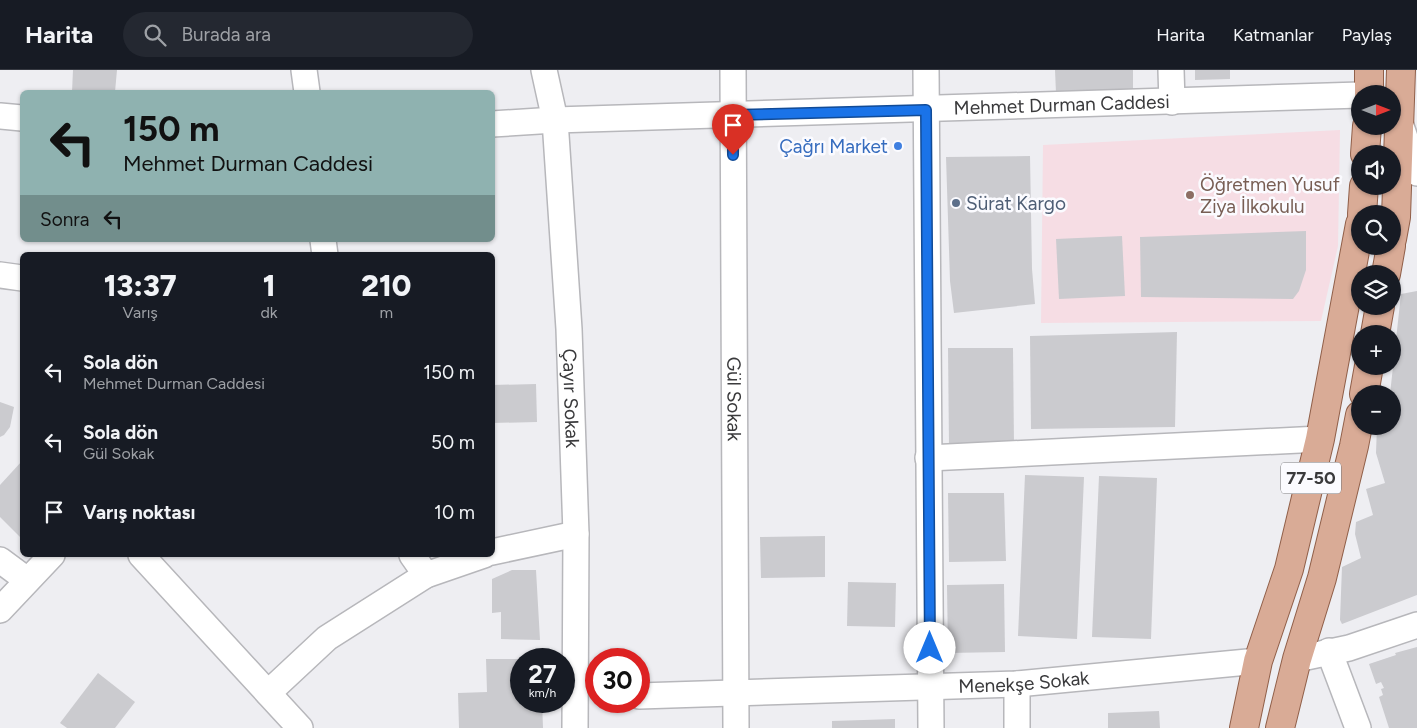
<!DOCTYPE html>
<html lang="tr">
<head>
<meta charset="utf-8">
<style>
  body { margin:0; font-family:Figtree,sans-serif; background:#242831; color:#f1f3f6; height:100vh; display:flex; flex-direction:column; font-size:19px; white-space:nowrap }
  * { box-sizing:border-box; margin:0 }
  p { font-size:16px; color:#9ea1a6 }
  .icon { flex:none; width:28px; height:28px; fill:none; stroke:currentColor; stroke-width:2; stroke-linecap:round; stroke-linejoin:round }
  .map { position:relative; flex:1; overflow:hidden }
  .details { position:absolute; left:20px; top:182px; width:475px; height:305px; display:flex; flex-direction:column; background:#171b24; border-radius:8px; box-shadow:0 1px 4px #0004 }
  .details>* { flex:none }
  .top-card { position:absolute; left:20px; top:20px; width:475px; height:152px; border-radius:8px; box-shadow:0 1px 4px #0004; background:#8fb2b0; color:#111; overflow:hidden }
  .needle { width:32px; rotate:90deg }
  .fabs { position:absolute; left:1351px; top:15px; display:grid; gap:10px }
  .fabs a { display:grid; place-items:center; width:50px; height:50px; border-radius:50%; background:#171b24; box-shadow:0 1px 4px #0004; font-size:25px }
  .speed { position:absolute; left:510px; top:578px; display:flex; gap:10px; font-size:25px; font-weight:700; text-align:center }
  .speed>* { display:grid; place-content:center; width:65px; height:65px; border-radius:50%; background:#171b24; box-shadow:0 1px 4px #0004; line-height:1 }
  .speed small { font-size:12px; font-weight:400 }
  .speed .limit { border:8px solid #d22; background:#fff; color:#111 }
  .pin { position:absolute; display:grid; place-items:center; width:42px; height:42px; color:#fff; margin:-51px -21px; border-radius:50% 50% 50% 0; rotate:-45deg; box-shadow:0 0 5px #0007 }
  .pin .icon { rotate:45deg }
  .me { position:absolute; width:55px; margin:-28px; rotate:0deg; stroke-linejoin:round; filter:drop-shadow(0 0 4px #0008) }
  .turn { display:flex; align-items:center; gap:18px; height:105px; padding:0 20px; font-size:22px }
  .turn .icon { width:65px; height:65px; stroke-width:2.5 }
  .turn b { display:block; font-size:35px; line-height:42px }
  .then { display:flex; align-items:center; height:48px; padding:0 20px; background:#0003; gap:10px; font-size:19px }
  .eta { display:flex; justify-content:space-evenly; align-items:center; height:85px; text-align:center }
  .eta b { font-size:30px; font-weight:800; line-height:35px }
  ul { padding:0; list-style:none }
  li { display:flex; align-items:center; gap:15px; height:70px; padding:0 20px }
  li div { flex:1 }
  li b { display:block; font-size:19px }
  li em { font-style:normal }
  header { display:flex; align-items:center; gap:30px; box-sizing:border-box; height:70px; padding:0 25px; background:#171b24; border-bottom:1px solid #363941 }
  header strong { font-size:24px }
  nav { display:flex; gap:28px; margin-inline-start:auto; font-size:18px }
  .search { width:350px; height:45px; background:#242831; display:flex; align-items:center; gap:12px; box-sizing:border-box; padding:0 18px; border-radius:28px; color:#9ea1a6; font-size:19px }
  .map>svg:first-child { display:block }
  .education { fill:#f6dde4 }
  .building { fill:#cbcbcf }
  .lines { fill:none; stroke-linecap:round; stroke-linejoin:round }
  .minor-casing { stroke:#b7b7bb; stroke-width:28 }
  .primary-casing { stroke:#905f49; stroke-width:30 }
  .minor { stroke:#fff; stroke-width:25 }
  .primary { stroke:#d9ab96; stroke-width:28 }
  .route-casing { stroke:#114b97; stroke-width:12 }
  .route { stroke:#1a73e8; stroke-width:9 }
  .shop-dot { fill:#3f7fe0; stroke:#fbfbff; stroke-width:2 }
  .education-dot { fill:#8d6e63; stroke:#fbfbff; stroke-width:2 }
  .service-dot { fill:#5c6f8a; stroke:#fbfbff; stroke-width:2 }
  .labels { text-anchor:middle; stroke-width:5; stroke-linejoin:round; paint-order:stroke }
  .shield { fill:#fbfbff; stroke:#747476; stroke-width:1 }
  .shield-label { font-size:18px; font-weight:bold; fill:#3a3a3c }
  .street-label { font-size:19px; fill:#3a3a3c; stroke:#fbfbff }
  .shop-label { font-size:19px; fill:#366cbe; stroke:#fbfbff; text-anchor:end }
  .education-label { font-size:19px; fill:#785e54; stroke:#fbfbff; text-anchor:start }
  .service-label { font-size:19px; fill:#4e5e75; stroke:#fbfbff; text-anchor:start }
</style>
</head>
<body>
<header>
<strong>Harita</strong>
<div class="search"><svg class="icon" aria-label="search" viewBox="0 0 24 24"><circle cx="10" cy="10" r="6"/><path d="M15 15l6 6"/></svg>Burada ara</div>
<nav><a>Harita</a><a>Katmanlar</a><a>Paylaş</a></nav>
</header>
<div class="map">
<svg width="1417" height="658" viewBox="0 0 1417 658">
  <rect width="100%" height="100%" fill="#eeeef2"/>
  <!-- education -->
  <path class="education" d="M 1340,60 L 1338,176 L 1321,251 L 1041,253 L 1043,75 Z"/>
  <!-- building -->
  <g class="building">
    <path d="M 73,0 L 117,0 L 115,22 L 72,22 Z"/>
    <path d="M 1055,0 L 1133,0 L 1133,21 L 1056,23 Z"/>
    <path d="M 1195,0 L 1230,0 L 1230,9 L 1195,10 Z"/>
    <path d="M 1030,86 L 1032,199 L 1035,234 L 954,243 L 950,211 L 946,87 Z"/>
    <path d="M 1306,161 L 1306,200 L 1299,221 L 1293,229 L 1141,227 L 1140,167 Z"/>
    <path d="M 1122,166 L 1125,226 L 1059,229 L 1056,169 Z"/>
    <path d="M 1417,221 L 1417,525 L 1342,554 L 1340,550 L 1342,497 L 1361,488 L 1355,464 L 1356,452 L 1373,445 L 1366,419 L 1385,413 L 1376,383 L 1377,356 L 1392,356 L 1392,324 L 1390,324 L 1401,224 Z"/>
    <path d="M 1177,262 L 1175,357 L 1031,359 L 1030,266 Z"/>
    <path d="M 948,278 L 1013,278 L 1014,376 L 949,376 Z"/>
    <path d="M 536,314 L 537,352 L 492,353 L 492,315 Z"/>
    <path d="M 0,332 L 14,337 L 10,357 L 4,365 L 0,367 Z"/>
    <path d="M 22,391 L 22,469 L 0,447 L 0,415 Z"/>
    <path d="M 1025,405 L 1084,407 L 1077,569 L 1018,566 Z"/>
    <path d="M 1099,406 L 1157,408 L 1151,569 L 1092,567 Z"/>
    <path d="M 948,423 L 1004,423 L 1006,491 L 949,492 Z"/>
    <path d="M 825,466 L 825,507 L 761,508 L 760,467 Z"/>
    <path d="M 512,500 L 536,500 L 540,570 L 501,569 L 501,542 L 492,543 L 492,509 Z"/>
    <path d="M 848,512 L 896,513 L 895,557 L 847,556 Z"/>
    <path d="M 1004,514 L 1005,582 L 948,583 L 947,515 Z"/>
    <path d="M 1417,577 L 1417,658 L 1389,658 L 1379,627 L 1383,625 L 1381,619 L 1384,618 L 1381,612 L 1376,614 L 1369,594 L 1396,585 L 1395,583 Z"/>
    <path d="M 486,589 L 521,589 L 521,631 L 542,631 L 543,658 L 459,658 L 458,623 L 487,622 Z"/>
    <path d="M 98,603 L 135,632 L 115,658 L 67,658 L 60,653 Z"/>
    <path d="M 1159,641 L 1160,658 L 1108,658 L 1108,643 Z"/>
    <path d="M 895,649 L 895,658 L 832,658 L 832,651 Z"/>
  </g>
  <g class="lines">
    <defs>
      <g id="minor">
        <path d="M 304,0 L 307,22"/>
        <path id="s1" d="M 544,0 L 555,50 L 569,259 L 576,464 L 575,658"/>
        <path id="s2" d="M 733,0 L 736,658"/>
        <path d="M 926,0 L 931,658"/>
        <path d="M 1171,0 L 1172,32"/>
        <path d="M 0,46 L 22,48"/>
        <path id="s3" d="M 492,54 L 555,50 L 1360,25"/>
        <path d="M 1401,56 L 1417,103"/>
        <path d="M 323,170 L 325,185"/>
        <path d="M 0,205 L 22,208"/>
        <path d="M 928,388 L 1320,369"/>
        <path d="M 492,482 L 576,464"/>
        <path d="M 141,485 L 300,658"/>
        <path d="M 412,485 L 426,505"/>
        <path d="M 0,490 L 27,510"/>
        <path d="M 0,540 L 52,485"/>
        <path d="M 1329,581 L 1358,658"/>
        <path d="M 1297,589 L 1349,578 L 1417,555"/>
        <path d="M 1017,614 L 1017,658"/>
        <path d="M 268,623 L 327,568 L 426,505 L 484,485"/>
        <path id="s4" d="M 639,626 L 1017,614 L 1258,591"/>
      </g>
      <g id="primary">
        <path d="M 1369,24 L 1369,0"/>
        <path d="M 1365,84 L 1367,56"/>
        <path d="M 1362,144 L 1364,116"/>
        <path d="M 1392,169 L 1396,147 L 1401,0"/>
        <path d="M 1386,204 L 1391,176"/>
        <path d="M 1375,264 L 1380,236"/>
        <path d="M 1364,324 L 1369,296"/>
        <path d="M 1244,658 L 1258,591 L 1289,499 L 1320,369 L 1360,154"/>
        <path d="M 1280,658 L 1297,589 L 1322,508 L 1354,376 L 1360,345"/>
      </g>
    </defs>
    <!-- minor casing -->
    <use href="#minor" class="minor-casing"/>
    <!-- primary casing -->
    <use href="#primary" class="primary-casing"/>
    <!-- minor -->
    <use href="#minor" class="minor"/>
    <!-- primary -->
    <use href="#primary" class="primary"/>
  </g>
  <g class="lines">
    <defs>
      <path id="route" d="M 733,85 L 733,45 L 926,40 L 930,578"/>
    </defs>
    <!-- route casing -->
    <use href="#route" class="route-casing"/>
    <!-- route -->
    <use href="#route" class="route"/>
  </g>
  <!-- markers -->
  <circle class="shop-dot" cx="898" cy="76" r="5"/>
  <circle class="education-dot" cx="1190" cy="125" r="5"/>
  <circle class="service-dot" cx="956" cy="133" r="5"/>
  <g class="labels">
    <!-- shield labels -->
    <rect class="shield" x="1281" y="392.5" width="60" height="31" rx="4"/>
    <g class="shield-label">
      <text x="1311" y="414">77-50</text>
    </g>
    <!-- street labels -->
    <g class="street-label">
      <text dy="7" stroke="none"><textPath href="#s3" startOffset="570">Mehmet Durman Caddesi</textPath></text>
      <text dy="7" stroke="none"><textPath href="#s1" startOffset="330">Çayır Sokak</textPath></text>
      <text dy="7" stroke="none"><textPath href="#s2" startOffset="329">Gül Sokak</textPath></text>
      <text dy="7" stroke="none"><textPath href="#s4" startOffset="385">Menekşe Sokak</textPath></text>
    </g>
    <!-- shop labels -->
    <g class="shop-label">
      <text x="888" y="83">Çağrı Market</text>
    </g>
    <!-- education labels -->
    <g class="education-label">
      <text x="1200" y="121">Öğretmen Yusuf<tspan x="1200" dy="22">Ziya İlkokulu</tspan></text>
    </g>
    <!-- service labels -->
    <g class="service-label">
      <text x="966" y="140">Sürat Kargo</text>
    </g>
  </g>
</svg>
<div class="fabs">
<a><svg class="needle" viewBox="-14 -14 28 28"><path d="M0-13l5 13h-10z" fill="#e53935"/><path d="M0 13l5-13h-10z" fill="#9ea1a6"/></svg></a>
<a><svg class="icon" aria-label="sound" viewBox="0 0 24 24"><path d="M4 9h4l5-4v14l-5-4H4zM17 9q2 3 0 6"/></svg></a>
<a><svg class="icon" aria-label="search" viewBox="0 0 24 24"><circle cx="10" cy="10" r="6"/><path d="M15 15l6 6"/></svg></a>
<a><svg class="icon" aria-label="layers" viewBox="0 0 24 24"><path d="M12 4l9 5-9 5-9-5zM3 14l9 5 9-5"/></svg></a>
<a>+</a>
<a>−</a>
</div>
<div class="speed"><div>27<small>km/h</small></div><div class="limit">30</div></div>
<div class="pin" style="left:733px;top:85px;background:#d93025"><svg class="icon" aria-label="arrive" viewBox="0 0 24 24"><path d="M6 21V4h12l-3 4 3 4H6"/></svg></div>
<svg class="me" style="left:930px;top:578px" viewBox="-20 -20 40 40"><circle r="19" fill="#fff"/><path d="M0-13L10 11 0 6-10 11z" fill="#1a73e8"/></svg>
<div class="top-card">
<div class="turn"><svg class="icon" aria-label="left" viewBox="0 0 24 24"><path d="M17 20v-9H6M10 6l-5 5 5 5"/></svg><div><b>150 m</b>Mehmet Durman Caddesi</div></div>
<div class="then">Sonra<svg class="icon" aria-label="left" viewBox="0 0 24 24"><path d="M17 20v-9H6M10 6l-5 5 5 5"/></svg></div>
</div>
<section class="details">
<div class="eta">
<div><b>13:37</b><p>Varış</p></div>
<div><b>1</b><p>dk</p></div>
<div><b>210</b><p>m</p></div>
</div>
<ul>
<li><svg class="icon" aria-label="left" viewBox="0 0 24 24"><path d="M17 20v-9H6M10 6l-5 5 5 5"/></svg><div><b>Sola dön</b><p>Mehmet Durman Caddesi</p></div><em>150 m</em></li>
<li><svg class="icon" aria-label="left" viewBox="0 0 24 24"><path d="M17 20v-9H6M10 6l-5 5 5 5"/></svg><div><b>Sola dön</b><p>Gül Sokak</p></div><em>50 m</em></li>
<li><svg class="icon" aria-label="arrive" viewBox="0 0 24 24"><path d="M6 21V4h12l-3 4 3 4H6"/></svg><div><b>Varış noktası</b></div><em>10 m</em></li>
</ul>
</section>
</div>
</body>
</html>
